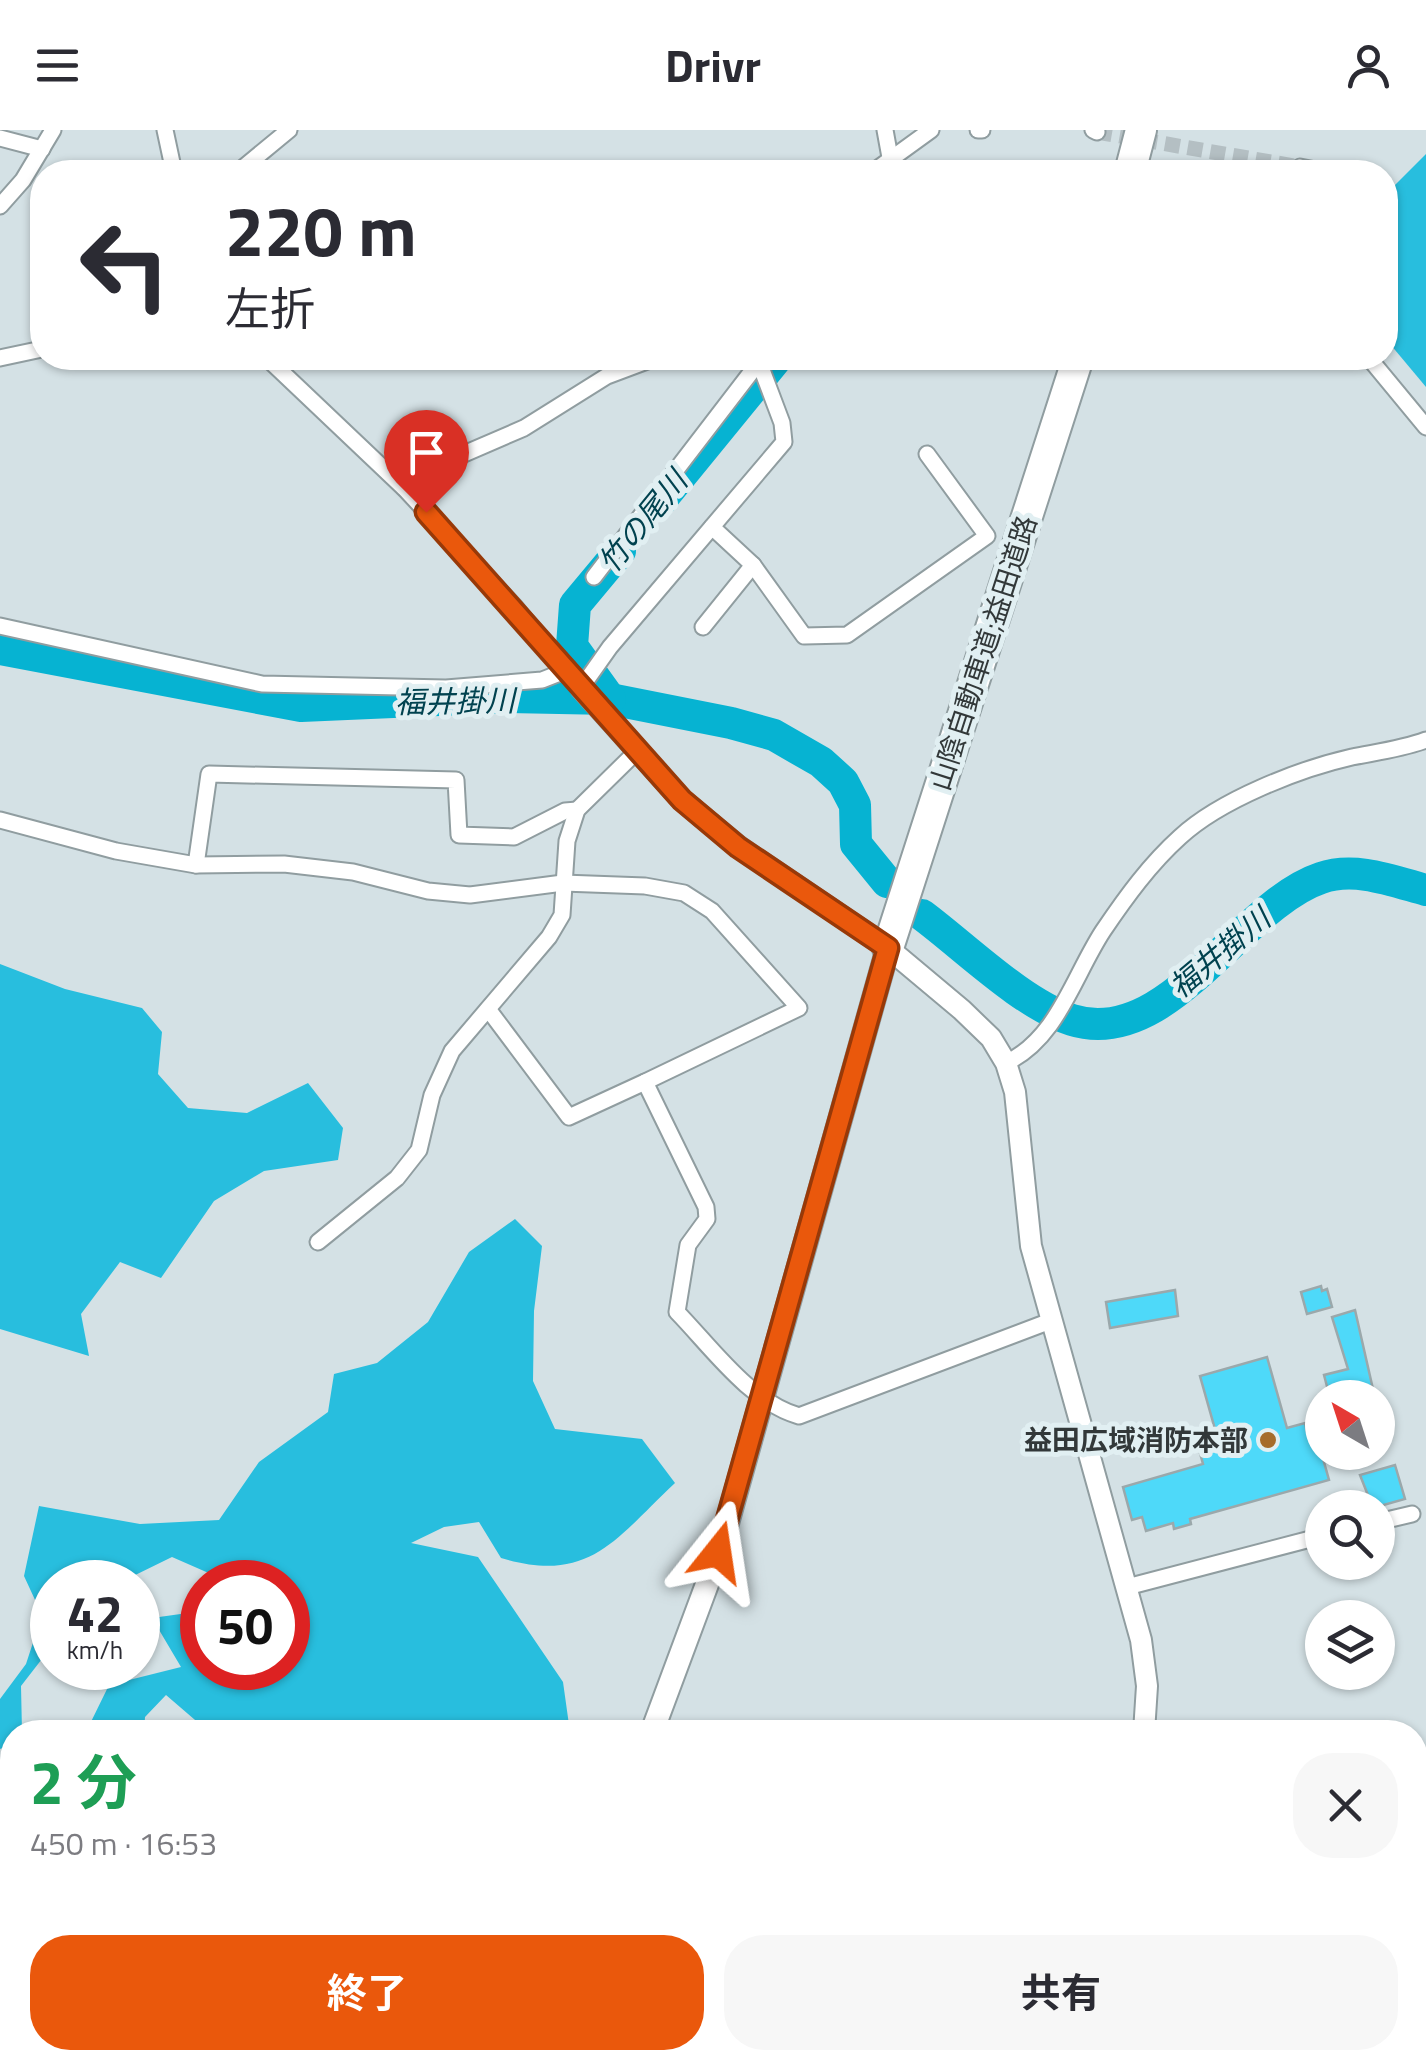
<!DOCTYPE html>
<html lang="ja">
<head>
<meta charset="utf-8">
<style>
  body { margin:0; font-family:"Titillium Web","Noto Sans JP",sans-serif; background:#f7f7f7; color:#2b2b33; height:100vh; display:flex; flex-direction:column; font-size:38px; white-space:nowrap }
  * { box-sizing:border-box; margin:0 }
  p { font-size:32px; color:#7c7c81 }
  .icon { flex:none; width:55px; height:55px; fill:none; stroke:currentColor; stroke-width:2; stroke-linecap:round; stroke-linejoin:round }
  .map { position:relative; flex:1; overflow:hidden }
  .sheet { position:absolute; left:0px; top:1590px; width:1428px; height:350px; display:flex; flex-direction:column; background:#fff; border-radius:40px 40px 0 0; box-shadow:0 2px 8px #0004 }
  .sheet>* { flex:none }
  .hud { position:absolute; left:30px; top:30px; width:1368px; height:210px; border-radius:40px; box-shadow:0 2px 8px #0004; background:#fff; color:#2b2b33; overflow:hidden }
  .needle { width:65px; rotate:321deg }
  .fabs { position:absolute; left:1305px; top:1250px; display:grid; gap:20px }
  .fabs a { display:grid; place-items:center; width:90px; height:90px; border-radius:50%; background:#fff; box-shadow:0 2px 8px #0004; font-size:50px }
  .speed { position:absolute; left:30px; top:1430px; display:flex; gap:20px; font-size:50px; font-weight:700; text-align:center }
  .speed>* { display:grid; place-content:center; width:130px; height:130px; border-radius:50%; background:#fff; box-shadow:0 2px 8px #0004; line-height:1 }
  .speed small { font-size:25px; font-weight:400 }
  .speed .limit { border:15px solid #d22; background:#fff; color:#111 }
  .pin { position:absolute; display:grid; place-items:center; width:85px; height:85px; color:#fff; margin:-102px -42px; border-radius:50% 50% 50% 0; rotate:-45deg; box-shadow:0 0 10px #0007 }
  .pin .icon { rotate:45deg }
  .me { position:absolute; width:110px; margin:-55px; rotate:15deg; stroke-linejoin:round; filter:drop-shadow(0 0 8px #0008) }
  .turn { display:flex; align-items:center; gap:35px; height:210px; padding:0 30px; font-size:45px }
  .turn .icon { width:130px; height:130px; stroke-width:2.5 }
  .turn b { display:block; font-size:70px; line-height:85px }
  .round { display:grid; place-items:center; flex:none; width:105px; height:105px; border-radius:40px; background:#f7f7f7 }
  .summary { display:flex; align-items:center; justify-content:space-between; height:170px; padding:0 30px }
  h1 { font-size:60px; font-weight:700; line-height:75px; color:#1e9e55 }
  .primary-button { display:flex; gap:20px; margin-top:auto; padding:20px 30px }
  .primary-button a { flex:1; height:115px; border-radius:40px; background:#ea580c; color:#fff; font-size:40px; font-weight:700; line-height:115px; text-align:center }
  .primary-button a+a { background:#f7f7f7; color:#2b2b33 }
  header { display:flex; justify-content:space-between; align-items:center; height:130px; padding:0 30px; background:#fff; font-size:45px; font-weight:700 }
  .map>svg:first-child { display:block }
  .forest { fill:#28bede }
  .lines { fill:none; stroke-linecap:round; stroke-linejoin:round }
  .river { stroke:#06b3d2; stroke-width:32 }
  .building { fill:#4ed9f9; stroke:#9ba8ab; stroke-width:2.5 }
  .minor-tunnel { stroke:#b4bfc3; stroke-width:15; stroke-dasharray:15 8; stroke-linecap:butt }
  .minor-casing { stroke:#909da0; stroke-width:19 }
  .tertiary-casing { stroke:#909da0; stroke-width:24 }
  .secondary-casing { stroke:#909da0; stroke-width:26 }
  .motorway-casing { stroke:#909da0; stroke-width:34 }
  .minor { stroke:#fff; stroke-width:15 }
  .tertiary { stroke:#fff; stroke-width:20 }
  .secondary { stroke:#fff; stroke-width:22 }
  .motorway { stroke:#fff; stroke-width:30 }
  .route-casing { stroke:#983908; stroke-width:25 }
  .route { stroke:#ea580c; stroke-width:18 }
  .poi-dot { fill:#a66c2b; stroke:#e1eff2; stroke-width:4 }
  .labels { text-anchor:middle; stroke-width:10; stroke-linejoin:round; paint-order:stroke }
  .street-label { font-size:28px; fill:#323839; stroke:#e1eff2 }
  .poi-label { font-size:28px; font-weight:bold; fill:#323839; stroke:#e1eff2; text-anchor:end }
  .water-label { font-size:30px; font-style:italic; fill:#01424f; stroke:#e1eff2 }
</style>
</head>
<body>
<header><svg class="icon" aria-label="menu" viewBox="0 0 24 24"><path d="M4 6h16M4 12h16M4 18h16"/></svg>Drivr<svg class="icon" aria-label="person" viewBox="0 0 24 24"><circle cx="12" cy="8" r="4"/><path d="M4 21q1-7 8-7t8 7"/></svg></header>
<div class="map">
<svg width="1426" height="1940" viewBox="0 0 1426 1940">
  <rect width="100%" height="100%" fill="#d4e1e5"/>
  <!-- forest -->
  <g class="forest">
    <path d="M 1426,24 L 1426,257 L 1385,208 L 1385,119 L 1391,59 Z"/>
    <path d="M 0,834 L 65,859 L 142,878 L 162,902 L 158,944 L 188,978 L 247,983 L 308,953 L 343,998 L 338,1030 L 264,1041 L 214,1071 L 161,1148 L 120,1132 L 81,1184 L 89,1226 L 0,1199 Z"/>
    <path d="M 515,1089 L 542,1116 L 534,1181 L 533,1251 L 555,1299 L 642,1309 L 675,1353 C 616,1408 590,1455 501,1428 L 479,1392 L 444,1397 L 411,1413 L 478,1427 L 563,1552 L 570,1602 L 209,1602 L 166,1565 L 145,1587 L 144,1602 L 86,1602 L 109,1555 L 181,1537 L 152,1488 L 202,1481 L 202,1538 L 288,1538 L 288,1452 L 218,1452 L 220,1448 L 172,1427 L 121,1452 L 52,1452 L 52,1516 L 21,1556 L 22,1602 L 12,1602 L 12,1614 L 0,1619 L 0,1569 L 26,1534 L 42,1485 L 24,1446 L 39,1376 L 140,1394 L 219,1390 L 259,1332 L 328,1282 L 334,1244 L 377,1233 L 428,1192 L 469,1122 Z"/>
  </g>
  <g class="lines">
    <!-- river -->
    <g class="river">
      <path d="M 657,375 L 777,228"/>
      <path d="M 0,519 L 301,576 L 508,567 L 610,569 L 731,593 L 774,605 L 821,632 L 843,652 L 855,675 L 856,714 L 887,752"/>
      <path d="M 610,569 L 572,516 L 575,475 L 620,421"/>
      <path d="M 922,785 C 965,817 1022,874 1072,890 C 1168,920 1240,775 1321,748 C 1355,736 1393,751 1426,760"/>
    </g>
  </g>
  <!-- building -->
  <g class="building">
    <path d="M 1321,1156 L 1322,1161 L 1327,1159 L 1332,1177 L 1307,1184 L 1301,1162 Z"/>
    <path d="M 1175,1160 L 1178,1186 L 1110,1198 L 1106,1172 Z"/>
    <path d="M 1355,1180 L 1375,1268 L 1330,1268 L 1324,1245 L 1348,1239 L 1332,1187 Z"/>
    <path d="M 1267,1227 L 1287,1298 L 1305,1293 L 1307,1302 L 1315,1300 L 1329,1350 L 1190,1389 L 1191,1394 L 1174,1399 L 1173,1393 L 1146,1401 L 1142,1387 L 1132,1390 L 1123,1357 L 1203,1334 L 1200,1323 L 1220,1317 L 1200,1246 Z"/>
    <path d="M 1395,1335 L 1405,1369 L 1373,1378 L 1360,1345 Z"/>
  </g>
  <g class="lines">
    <!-- minor-tunnel -->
    <path class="minor-tunnel" d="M 1097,2 L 1300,37"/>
    <defs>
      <g id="minor">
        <path d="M 165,0 L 174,42"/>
        <path d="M 885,0 L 891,33"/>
        <path d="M 978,0 L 982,0"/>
        <path d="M 1093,0 L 1097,2"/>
        <path d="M 0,8 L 42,19"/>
        <path d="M 1300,37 L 1326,42"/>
        <path d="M 238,42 L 289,0"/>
        <path d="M 873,42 L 931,0"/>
        <path d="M 0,76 L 23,50 L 53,0"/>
        <path d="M 0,228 L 42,219"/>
        <path d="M 267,228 L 404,358 L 515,477 L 581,558 L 610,517 L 784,312 L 782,293 L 759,232"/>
        <path d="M 1369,228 L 1426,297"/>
        <path d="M 404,358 L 443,333 L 524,298 L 607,246 L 655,228"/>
        <path d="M 712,397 L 753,435 L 804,506 L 847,505 L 987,406 L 927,324"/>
        <path d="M 594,447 L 762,228"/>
        <path d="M 0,496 L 262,554 L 446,558 L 542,550 L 565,541"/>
        <path d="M 703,497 L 753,435"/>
        <path d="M 0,690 L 116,721 L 196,735 L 284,734 L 353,742 L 428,761 L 470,765 L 563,753 L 645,756 L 684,763 L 712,781 L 799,878 L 645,952 L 706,1077 L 707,1089 L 688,1115 L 677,1182 C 712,1218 750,1272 799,1286 L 1053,1190"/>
        <path d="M 196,735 L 209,644 L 456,650 L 459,705 L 514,707 L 565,681 L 577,680"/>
        <path d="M 488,879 L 569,987 L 645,952"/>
        <path d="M 1006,933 C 1058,908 1073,847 1103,801 C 1126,767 1150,734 1180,707 C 1220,670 1299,639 1352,627 C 1377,622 1402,619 1426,610"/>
        <path d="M 318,1112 L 397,1048 L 419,1020 L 432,965 L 452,921 L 549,807 L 562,785 L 567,711 L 577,680 L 636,622"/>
        <path d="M 1378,1392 L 1412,1384"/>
        <path d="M 1127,1457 L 1322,1406"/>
        <path d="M 1415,1800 L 1426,1792"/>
        <path d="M 587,1928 L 618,1940"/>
        <path d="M 815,1928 L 824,1940"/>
        <path d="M 1413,1928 L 1423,1940"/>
        <path d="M 684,1940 L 785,1928"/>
        <path d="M 1033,1940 L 1059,1928"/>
      </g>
      <g id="tertiary">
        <path d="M 581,558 L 682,670 L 739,717 L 888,818 L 962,880 L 991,908 L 1006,933 L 1015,962 L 1031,1116 L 1141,1510 L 1147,1556 L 1144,1602"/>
        <path d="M 1172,1928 C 1194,1940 1212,1939 1235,1928"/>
      </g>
      <g id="secondary">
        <path d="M 652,1602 L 719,1422 L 888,818"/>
        <path d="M 495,1940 L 501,1928"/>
      </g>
      <g id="motorway">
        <path d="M 1130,42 L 1141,0"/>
        <path d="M 888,818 L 1078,228"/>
      </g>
    </defs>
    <!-- minor casing -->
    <use href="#minor" class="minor-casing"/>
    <!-- tertiary casing -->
    <use href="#tertiary" class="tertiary-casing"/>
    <!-- secondary casing -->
    <use href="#secondary" class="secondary-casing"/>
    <!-- motorway casing -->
    <use href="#motorway" class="motorway-casing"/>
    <!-- minor -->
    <use href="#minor" class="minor"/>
    <!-- tertiary -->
    <use href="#tertiary" class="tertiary"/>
    <!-- secondary -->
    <use href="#secondary" class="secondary"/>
    <!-- motorway -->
    <use href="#motorway" class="motorway"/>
  </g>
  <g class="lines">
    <defs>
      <path id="route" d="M 426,382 L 682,670 L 738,717 L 888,818 L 718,1422"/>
    </defs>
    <!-- route casing -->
    <use href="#route" class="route-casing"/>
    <!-- route -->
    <use href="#route" class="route"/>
  </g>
  <!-- markers -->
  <circle class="poi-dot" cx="1268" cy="1310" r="10"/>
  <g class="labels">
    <!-- street labels -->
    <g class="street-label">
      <text transform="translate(983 523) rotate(-72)" y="10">山陰自動車道;益田道路</text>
    </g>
    <!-- poi labels -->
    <g class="poi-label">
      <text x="1248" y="1320">益田広域消防本部</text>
    </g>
    <!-- water labels -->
    <g class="water-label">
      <text transform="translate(643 392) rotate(-51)" y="10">竹の尾川</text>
      <text transform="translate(455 572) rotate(-1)" y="10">福井掛川</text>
      <text transform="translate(1220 823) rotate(-40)" y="10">福井掛川</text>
    </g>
  </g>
</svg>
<div class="fabs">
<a><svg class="needle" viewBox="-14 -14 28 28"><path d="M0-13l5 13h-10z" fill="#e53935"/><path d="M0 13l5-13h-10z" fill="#7c7c81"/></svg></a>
<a><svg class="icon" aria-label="search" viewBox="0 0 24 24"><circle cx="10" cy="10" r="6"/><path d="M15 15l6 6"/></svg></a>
<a><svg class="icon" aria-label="layers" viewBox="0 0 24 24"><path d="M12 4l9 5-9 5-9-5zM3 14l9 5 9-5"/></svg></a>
</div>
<div class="speed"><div>42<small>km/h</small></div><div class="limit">50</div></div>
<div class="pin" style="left:426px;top:382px;background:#d93025"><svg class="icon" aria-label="arrive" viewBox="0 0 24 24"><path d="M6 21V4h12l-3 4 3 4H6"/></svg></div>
<svg class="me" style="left:718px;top:1422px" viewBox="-20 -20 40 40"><path d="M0-17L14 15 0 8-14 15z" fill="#ea580c" stroke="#fff" stroke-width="4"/></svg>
<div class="hud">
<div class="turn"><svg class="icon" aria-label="left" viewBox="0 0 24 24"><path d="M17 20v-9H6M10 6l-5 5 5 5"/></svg><div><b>220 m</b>左折</div></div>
</div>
<section class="sheet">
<div class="summary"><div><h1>2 分</h1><p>450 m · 16:53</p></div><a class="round"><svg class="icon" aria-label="close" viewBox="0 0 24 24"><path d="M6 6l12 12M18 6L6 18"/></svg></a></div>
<div class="primary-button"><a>終了</a><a>共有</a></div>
</section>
</div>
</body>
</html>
